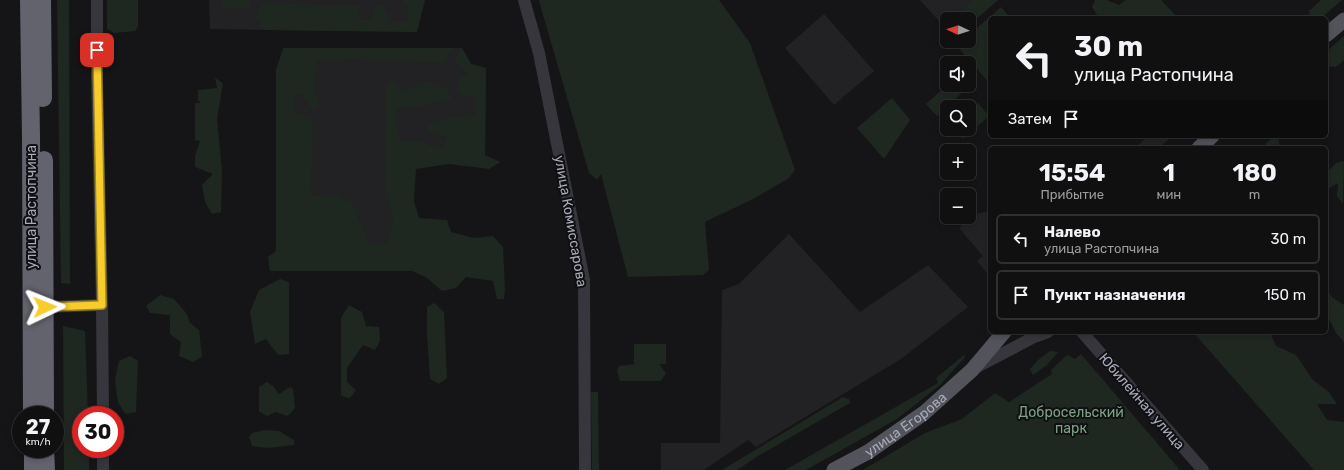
<!DOCTYPE html>
<html lang="ru">
<head>
<meta charset="utf-8">
<style>
  body { margin:0; font-family:Rubik,sans-serif; background:#1e1e1f; color:#f1f3f6; height:100vh; display:flex; flex-direction:column; font-size:15px; white-space:nowrap }
  * { box-sizing:border-box; margin:0 }
  p { font-size:13px; color:#9c9d9f }
  .icon { flex:none; width:22px; height:22px; fill:none; stroke:currentColor; stroke-width:2; stroke-linecap:round; stroke-linejoin:round }
  .map { position:relative; flex:1; overflow:hidden }
  .side { position:absolute; left:988px; top:146px; width:340px; height:188px; display:flex; flex-direction:column; background:#101011; border-radius:6px; box-shadow:0 2px 6px #0003,0 0 0 1px #303031 }
  .side>* { flex:none }
  .banner { position:absolute; left:988px; top:16px; width:340px; height:122px; border-radius:6px; box-shadow:0 2px 6px #0003,0 0 0 1px #303031; background:#101011; color:#f1f3f6; overflow:hidden }
  .needle { width:26px; rotate:274deg }
  .fabs { position:absolute; left:940px; top:12px; display:grid; gap:8px }
  .fabs a { display:grid; place-items:center; width:36px; height:36px; border-radius:6px; background:#101011; box-shadow:0 2px 6px #0003,0 0 0 1px #303031; font-size:20px }
  .speed { position:absolute; left:12px; top:406px; display:flex; gap:8px; font-size:20px; font-weight:700; text-align:center }
  .speed>* { display:grid; place-content:center; width:52px; height:52px; border-radius:50%; background:#101011; box-shadow:0 2px 6px #0003,0 0 0 1px #303031; line-height:1 }
  .speed small { font-size:10px; font-weight:400 }
  .speed .limit { border:6px solid #d22; background:#fff; color:#111 }
  .pin { position:absolute; display:grid; place-items:center; width:34px; height:34px; color:#fff; margin:-17px; border-radius:8px; box-shadow:0 2px 6px #0006 }
  .me { position:absolute; width:44px; margin:-22px; rotate:88deg; stroke-linejoin:round; filter:drop-shadow(0 0 3px #0008) }
  .turn { display:flex; align-items:center; gap:14px; height:84px; padding:0 20px; font-size:18px }
  .turn .icon { width:52px; height:52px; stroke-width:2.5 }
  .turn b { display:block; font-size:28px; line-height:34px }
  .then { display:flex; align-items:center; height:38px; padding:0 20px; background:#0003; gap:8px; font-size:15px }
  .eta { display:flex; justify-content:space-evenly; align-items:center; height:68px; text-align:center }
  .eta b { font-size:24px; font-weight:700; line-height:28px }
  ul { padding:0; list-style:none }
  li { display:flex; align-items:center; gap:12px; height:50px; margin:0 8px 6px; padding:0 12px; border:2px solid #303031; border-radius:6px }
  li div { flex:1 }
  li b { display:block; font-size:15px }
  li em { font-style:normal }
  .map>svg:first-child { display:block }
  .built { fill:#222124 }
  .green { fill:#1f2721 }
  .lines { fill:none; stroke-linecap:round; stroke-linejoin:round }
  .minor { stroke:#36363c; stroke-width:12 }
  .major { stroke:#52535b; stroke-width:15 }
  .highway { stroke:#62636d; stroke-width:18 }
  .route-casing { stroke:#a1851d; stroke-width:10 }
  .route { stroke:#f7cd2d; stroke-width:7 }
  .labels { text-anchor:middle; stroke-width:4; stroke-linejoin:round; paint-order:stroke }
  .street-label { font-size:14px; fill:#a7aab8; stroke:#101012 }
  .park-label { font-size:14px; fill:#7da384; stroke:#101012 }
</style>
</head>
<body>
<div class="map">
<svg width="1344" height="470" viewBox="0 0 1344 470">
  <rect width="100%" height="100%" fill="#151517"/>
  <!-- built -->
  <g class="built">
    <path d="M 209,0 L 417,0 L 417,32 L 210,29 Z"/>
    <path d="M 920,0 L 998,0 L 969,25 L 969,19 L 947,19 L 947,30 Z"/>
    <path d="M 824,14 L 874,71 L 834,105 L 785,48 Z"/>
    <path d="M 283,48 L 462,48 L 471,64 L 486,68 L 485,159 L 405,161 L 404,258 L 285,260 Z"/>
    <path d="M 1148,136 L 1172,136 L 1159,148 L 1135,148 Z"/>
    <path d="M 990,211 L 990,277 L 977,261 L 983,256 L 959,228 L 976,214 Z"/>
    <path d="M 789,234 L 860,312 L 928,265 L 968,307 L 901,359 L 756,447 L 748,440 L 704,470 L 661,470 L 661,443 L 720,443 L 722,290 L 739,284 Z"/>
  </g>
  <!-- green -->
  <g class="green">
    <path d="M 57,0 L 69,0 L 70,284 L 61,283 Z"/>
    <path d="M 107,0 L 138,0 L 138,27 L 135,31 L 114,33 L 107,29 Z"/>
    <rect x="223" y="0" width="26" height="8"/>
    <path d="M 402,0 L 425,0 L 417,32 L 264,30 L 255,18 L 262,3 L 358,6 L 359,20 L 372,19 L 373,7 L 383,5 L 388,13 L 390,22 L 408,21 L 408,7 Z"/>
    <path d="M 540,0 L 719,0 L 750,43 L 795,170 L 789,178 L 755,198 L 705,222 L 709,270 L 703,275 L 628,277 L 601,174 L 597,180 L 589,173 L 539,1 Z"/>
    <path d="M 971,0 L 998,0 L 969,25 L 969,19 L 958,19 Z"/>
    <path d="M 1095,0 L 1107,0 L 1119,5 L 1126,0 L 1161,0 L 1178,18 L 1099,18 L 1092,7 Z"/>
    <path d="M 1321,0 L 1342,0 L 1321,18 L 1310,18 L 1309,11 Z"/>
    <path d="M 1001,7 L 1010,18 L 990,18 L 990,84 L 957,46 L 962,41 L 969,41 L 969,35 Z"/>
    <path d="M 1344,36 L 1344,60 L 1336,67 L 1326,66 L 1326,52 Z"/>
    <path d="M 283,48 L 453,48 L 443,63 L 347,59 L 338,61 L 317,60 L 314,91 L 320,106 L 312,110 L 302,94 L 293,95 L 293,112 L 313,118 L 311,196 L 337,195 L 352,202 L 369,244 L 387,244 L 393,220 L 385,190 L 385,89 L 391,78 L 405,91 L 427,81 L 448,89 L 452,100 L 420,106 L 398,108 L 396,126 L 401,142 L 419,140 L 440,150 L 447,137 L 426,131 L 427,125 L 453,117 L 476,116 L 475,97 L 459,95 L 457,80 L 468,74 L 455,62 L 462,48 L 471,64 L 486,68 L 485,155 L 500,162 L 489,169 L 449,164 L 416,169 L 414,201 L 419,218 L 447,220 L 451,232 L 474,238 L 493,236 L 503,247 L 505,289 L 504,299 L 497,299 L 493,281 L 466,277 L 456,288 L 442,291 L 427,278 L 412,271 L 270,271 L 268,257 L 276,251 L 276,70 Z"/>
    <path d="M 215,78 L 223,83 L 217,119 L 222,171 L 221,212 L 212,214 L 205,202 L 202,185 L 213,174 L 195,167 L 195,156 L 200,141 L 195,140 L 195,103 L 201,103 L 198,100 L 198,90 L 217,88 Z"/>
    <path d="M 947,85 L 966,85 L 968,87 L 937,116 L 926,104 Z"/>
    <path d="M 892,98 L 910,120 L 884,159 L 857,128 Z"/>
    <path d="M 978,103 L 989,116 L 963,139 L 959,134 L 953,135 L 948,130 L 950,129 L 969,129 L 969,112 Z"/>
    <path d="M 1273,136 L 1278,136 L 1280,148 L 1256,148 L 1265,145 Z"/>
    <path d="M 1342,161 L 1344,162 L 1343,204 L 1337,196 L 1338,183 L 1326,190 L 1326,173 L 1336,163 Z"/>
    <path d="M 280,279 L 289,282 L 289,354 L 278,355 L 266,339 L 255,344 L 250,312 L 259,290 Z"/>
    <path d="M 1326,290 L 1333,298 L 1344,305 L 1344,342 L 1336,333 L 1326,313 Z"/>
    <path d="M 160,295 L 174,299 L 187,314 L 190,323 L 199,330 L 202,357 L 193,362 L 179,356 L 181,342 L 170,334 L 170,315 L 150,313 L 146,306 Z"/>
    <path d="M 434,303 L 444,312 L 447,378 L 439,384 L 430,379 L 427,334 L 427,307 Z"/>
    <path d="M 349,305 L 362,312 L 366,326 L 379,327 L 380,341 L 375,350 L 363,345 L 347,368 L 347,382 L 356,390 L 350,398 L 344,397 L 341,395 L 341,318 Z"/>
    <path d="M 63,326 L 85,331 L 88,415 L 81,415 L 81,449 L 89,449 L 89,470 L 64,470 Z"/>
    <path d="M 1193,332 L 1270,332 L 1276,346 L 1296,355 L 1313,380 L 1329,392 L 1337,404 L 1317,404 L 1327,420 L 1344,422 L 1344,470 L 1314,470 Z"/>
    <path d="M 634,344 L 666,344 L 666,364 L 659,364 L 666,373 L 661,381 L 620,381 L 617,371 L 619,366 L 636,364 L 634,364 Z"/>
    <path d="M 1050,351 L 1058,352 L 1047,365 L 1033,375 L 1030,369 L 1038,360 Z"/>
    <path d="M 1081,354 L 1180,470 L 863,470 L 925,433 L 962,419 L 995,393 L 1009,402 L 1052,374 L 1051,370 L 1067,355 L 1075,359 Z"/>
    <path d="M 964,355 L 965,357 L 940,385 L 897,419 L 806,470 L 785,470 L 938,383 L 936,378 Z"/>
    <path d="M 130,356 L 138,361 L 136,412 L 126,414 L 118,403 L 115,380 L 119,361 Z"/>
    <path d="M 267,382 L 273,386 L 279,394 L 290,387 L 293,389 L 295,408 L 288,416 L 276,412 L 267,416 L 259,411 L 259,387 Z"/>
    <path d="M 591,392 L 598,392 L 599,470 L 592,470 Z"/>
    <path d="M 843,397 L 849,399 L 850,403 L 758,456 L 737,470 L 722,470 Z"/>
    <path d="M 265,430 L 279,431 L 294,440 L 294,445 L 268,448 L 252,446 L 249,437 L 252,433 Z"/>
  </g>
  <g class="lines">
    <!-- minor -->
    <g class="minor">
      <path d="M 97,0 L 97,77 L 102,305 L 103,415"/>
      <path d="M 524,0 L 539,53 L 584,280 L 585,470"/>
      <path d="M 45,307 L 102,305"/>
      <path d="M 1082,332 L 1203,470"/>
      <path d="M 977,367 L 1034,337 L 1048,332"/>
      <path d="M 103,449 L 103,470"/>
    </g>
    <!-- major -->
    <g class="major">
      <path d="M 1326,35 L 1344,20"/>
      <path d="M 1199,148 L 1212,136"/>
      <path id="s1" d="M 834,470 L 868,452 L 924,413 L 972,370 L 1004,332"/>
    </g>
    <!-- highway -->
    <g class="highway">
      <path d="M 29,0 L 31,138 L 32,415"/>
      <path d="M 42,0 L 43,98"/>
      <path d="M 44,160 L 45,415"/>
      <path d="M 33,449 L 33,470"/>
      <path d="M 45,449 L 46,470"/>
    </g>
  </g>
  <g class="lines">
    <defs>
      <path id="route" d="M 45,307 L 102,305 L 97,50"/>
    </defs>
    <!-- route casing -->
    <use href="#route" class="route-casing"/>
    <!-- route -->
    <use href="#route" class="route"/>
  </g>
  <g class="labels">
    <!-- street labels -->
    <g class="street-label">
      <text transform="translate(31 207) rotate(-90)" y="5">улица Растопчина</text>
      <text transform="translate(571 221) rotate(80)" y="5">улица Комиссарова</text>
      <text transform="translate(1142 401) rotate(49)" y="5">Юбилейная улица</text>
      <text dy="5" stroke="none"><textPath href="#s1" startOffset="85">улица Егорова</textPath></text>
    </g>
    <!-- park labels -->
    <g class="park-label">
      <text x="1071" y="417">Добросельский<tspan x="1071" dy="16">парк</tspan></text>
    </g>
  </g>
</svg>
<div class="fabs">
<a><svg class="needle" viewBox="-14 -14 28 28"><path d="M0-13l5 13h-10z" fill="#e53935"/><path d="M0 13l5-13h-10z" fill="#9c9d9f"/></svg></a>
<a><svg class="icon" aria-label="sound" viewBox="0 0 24 24"><path d="M4 9h4l5-4v14l-5-4H4zM17 9q2 3 0 6"/></svg></a>
<a><svg class="icon" aria-label="search" viewBox="0 0 24 24"><circle cx="10" cy="10" r="6"/><path d="M15 15l6 6"/></svg></a>
<a>+</a>
<a>−</a>
</div>
<div class="speed"><div>27<small>km/h</small></div><div class="limit">30</div></div>
<div class="pin" style="left:97px;top:50px;background:#d93025"><svg class="icon" aria-label="arrive" viewBox="0 0 24 24"><path d="M6 21V4h12l-3 4 3 4H6"/></svg></div>
<svg class="me" style="left:45px;top:307px" viewBox="-20 -20 40 40"><path d="M0-17L14 15 0 8-14 15z" fill="#f7cd2d" stroke="#fff" stroke-width="4"/></svg>
<div class="banner">
<div class="turn"><svg class="icon" aria-label="left" viewBox="0 0 24 24"><path d="M17 20v-9H6M10 6l-5 5 5 5"/></svg><div><b>30 m</b>улица Растопчина</div></div>
<div class="then">Затем<svg class="icon" aria-label="arrive" viewBox="0 0 24 24"><path d="M6 21V4h12l-3 4 3 4H6"/></svg></div>
</div>
<section class="side">
<div class="eta">
<div><b>15:54</b><p>Прибытие</p></div>
<div><b>1</b><p>мин</p></div>
<div><b>180</b><p>m</p></div>
</div>
<ul>
<li><svg class="icon" aria-label="left" viewBox="0 0 24 24"><path d="M17 20v-9H6M10 6l-5 5 5 5"/></svg><div><b>Налево</b><p>улица Растопчина</p></div><em>30 m</em></li>
<li><svg class="icon" aria-label="arrive" viewBox="0 0 24 24"><path d="M6 21V4h12l-3 4 3 4H6"/></svg><div><b>Пункт назначения</b></div><em>150 m</em></li>
</ul>
</section>
</div>
</body>
</html>
